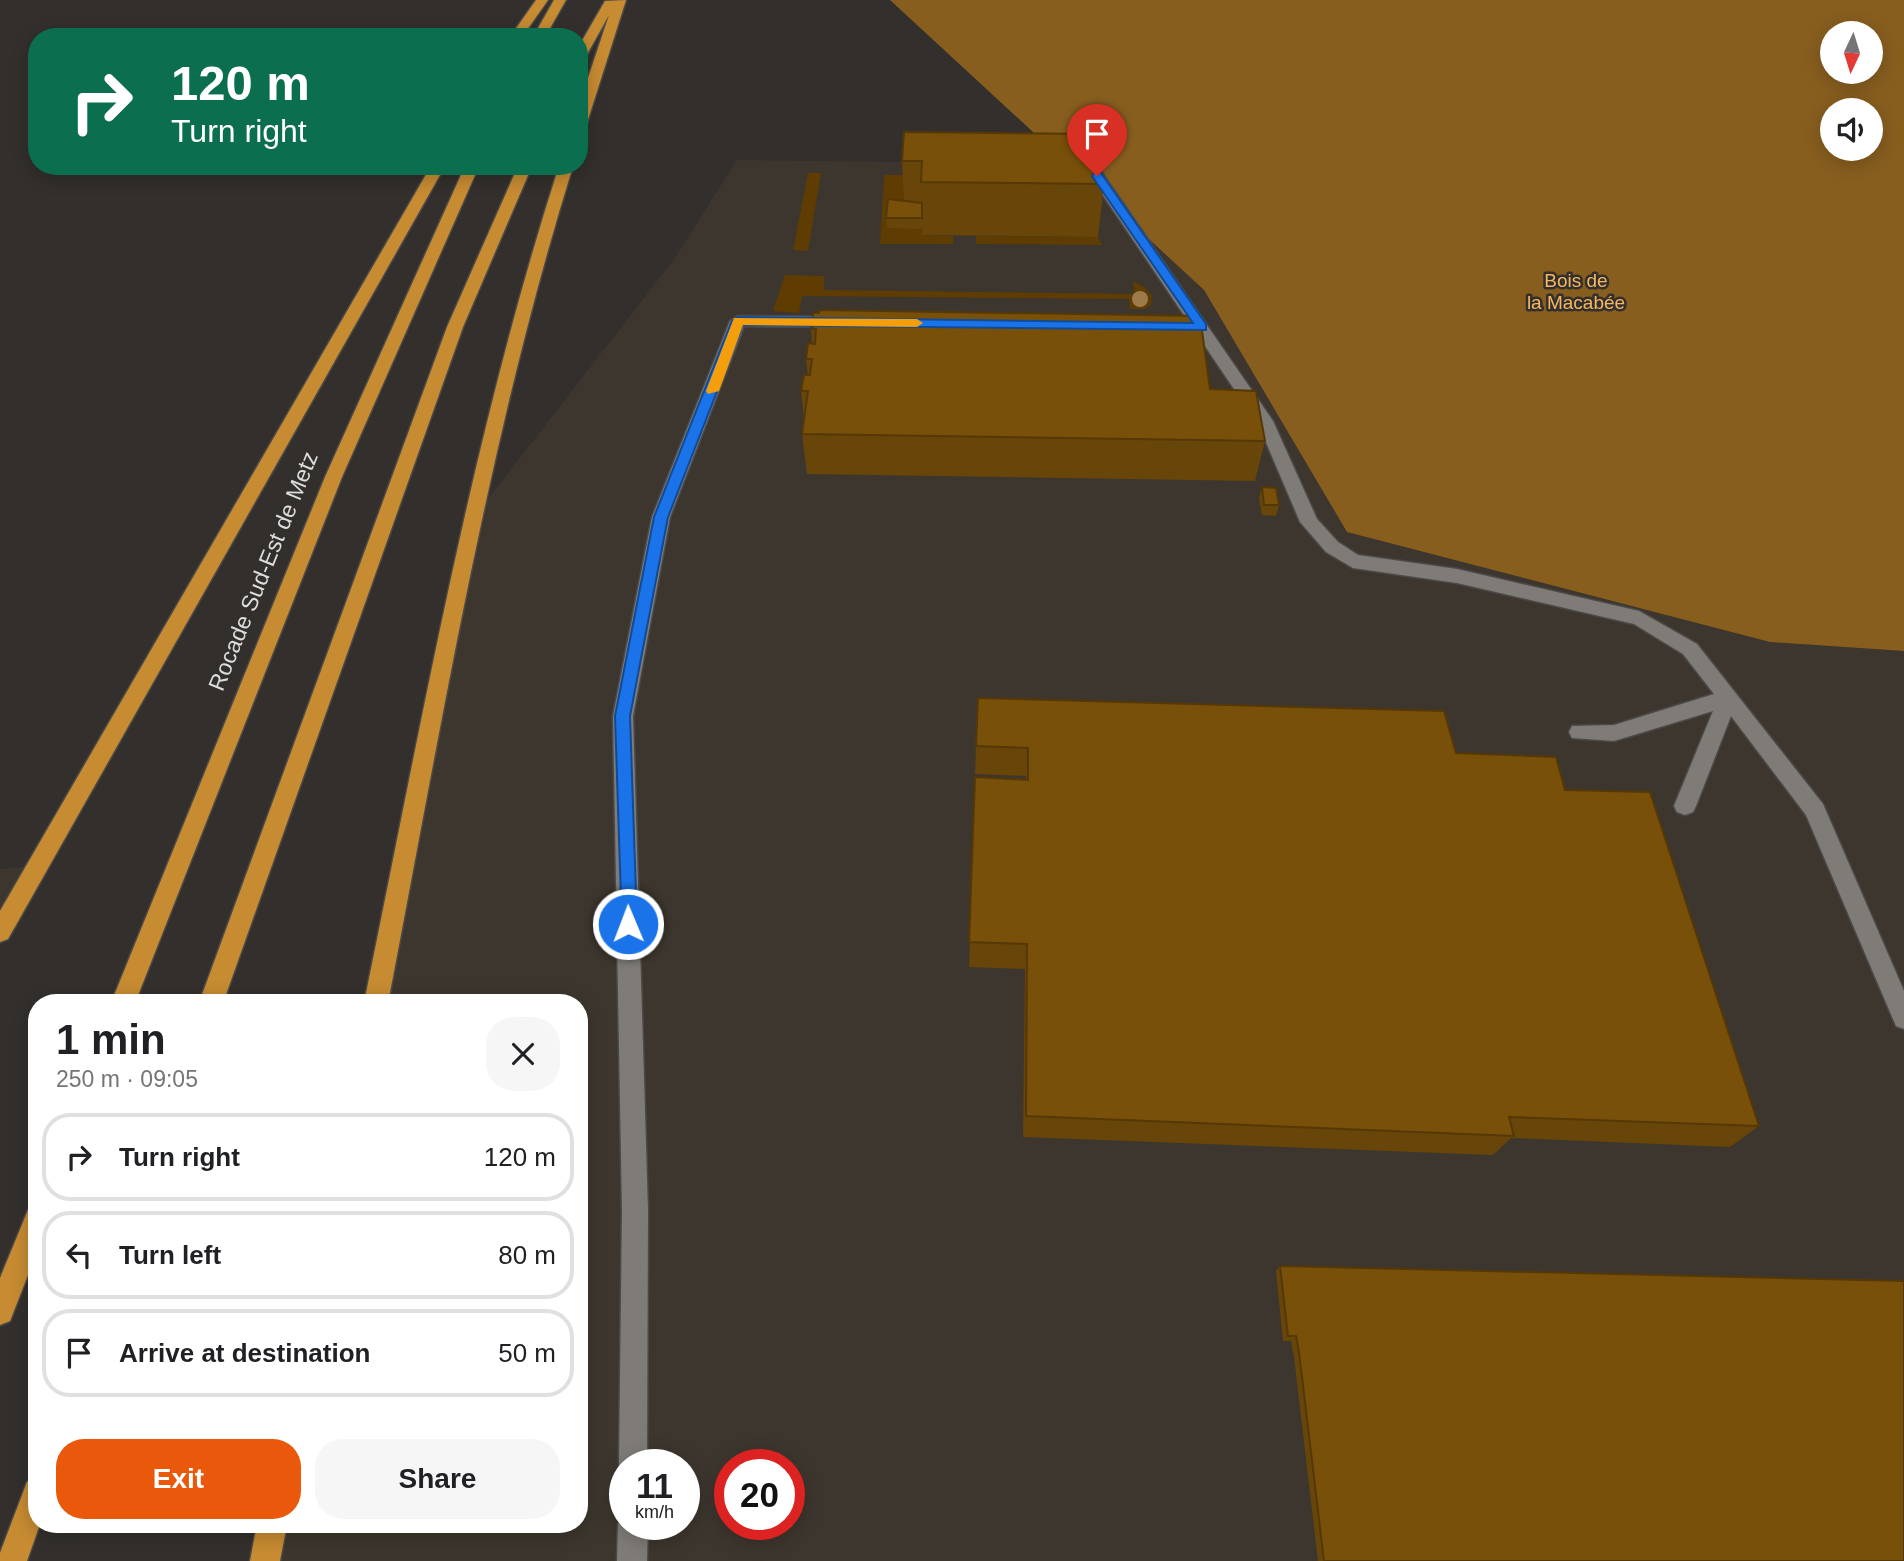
<!DOCTYPE html>
<html lang="en">
<head>
<meta charset="utf-8">
<style>
  body { margin:0; font-family:Helvetica,sans-serif; background:#f6f6f6; color:#202124; height:100vh; display:flex; flex-direction:column; font-size:26px; white-space:nowrap }
  * { box-sizing:border-box; margin:0 }
  p { font-size:23px; color:#757577 }
  .icon { flex:none; width:38px; height:38px; fill:none; stroke:currentColor; stroke-width:2; stroke-linecap:round; stroke-linejoin:round }
  .map { position:relative; flex:1; overflow:hidden }
  .details { position:absolute; left:28px; top:994px; width:560px; height:539px; display:flex; flex-direction:column; background:#fff; border-radius:28px; box-shadow:0 4px 18px #0003 }
  .details>* { flex:none }
  .guide { position:absolute; left:28px; top:28px; width:560px; height:147px; border-radius:28px; box-shadow:0 4px 18px #0003; background:#0b6e4f; color:#fff; overflow:hidden }
  .needle { width:46px; rotate:184deg }
  .controls { position:absolute; left:1820px; top:21px; display:grid; gap:14px }
  .controls a { display:grid; place-items:center; width:63px; height:63px; border-radius:50%; background:#fff; box-shadow:0 4px 18px #0003; font-size:35px }
  .speed { position:absolute; left:609px; top:1449px; display:flex; gap:14px; font-size:35px; font-weight:700; text-align:center }
  .speed>* { display:grid; place-content:center; width:91px; height:91px; border-radius:50%; background:#fff; box-shadow:0 4px 18px #0003; line-height:1 }
  .speed small { font-size:18px; font-weight:400 }
  .speed .limit { border:10px solid #d22; background:#fff; color:#111 }
  .pin { position:absolute; display:grid; place-items:center; width:60px; height:60px; color:#fff; margin:-72px -30px; border-radius:50% 50% 50% 0; rotate:-45deg; box-shadow:0 0 7px #0007 }
  .pin .icon { rotate:45deg }
  .me { position:absolute; width:77px; margin:-38px; rotate:359deg; stroke-linejoin:round; filter:drop-shadow(0 0 5px #0008) }
  .turn { display:flex; align-items:center; gap:24px; height:147px; padding:0 28px; font-size:32px }
  .turn .icon { width:91px; height:91px; stroke-width:2.5 }
  .turn b { display:block; font-size:49px; line-height:60px }
  .round { display:grid; place-items:center; flex:none; width:74px; height:74px; border-radius:28px; background:#f6f6f6 }
  .headline { display:flex; align-items:center; justify-content:space-between; height:119px; padding:0 28px }
  h1 { font-size:42px; font-weight:800; line-height:52px }
  .action { display:flex; gap:14px; margin-top:auto; padding:14px 28px }
  .action a { flex:1; height:80px; border-radius:28px; background:#ea580c; color:#fff; font-size:28px; font-weight:800; line-height:80px; text-align:center }
  .action a+a { background:#f6f6f6; color:#202124 }
  ul { padding:0; list-style:none }
  li { display:flex; align-items:center; gap:21px; height:88px; margin:0 14px 10px; padding:0 14px; border:4px solid #e0e0e0; border-radius:28px }
  li div { flex:1 }
  li b { display:block; font-size:26px }
  li em { font-style:normal }
  .map>svg:first-child { display:block }
  .built { fill:#3d362e; fill-rule:evenodd }
  .green { fill:#5e3c02 }
  .forest { fill:#885e1f; fill-rule:evenodd }
  .lines { fill:none; stroke-linecap:round; stroke-linejoin:round }
  .lane-casing { stroke:#4c4a48; stroke-width:3 }
  .highway-casing { stroke:#4c4a48; stroke-width:3 }
  .lane { fill:#7f7c78; fill-rule:evenodd }
  .highway { fill:#c78b32; fill-rule:evenodd }
  .tree { fill:#9e7a4a }
  .wall { fill:#684509 }
  .building { fill:#79500a; stroke:#553807; stroke-width:2 }
  .route { fill:#1a73e8; stroke:#114b97; stroke-width:2 }
  .slow { fill:#f59e0b }
  .labels { text-anchor:middle; stroke-width:5; stroke-linejoin:round; paint-order:stroke }
  .far-park-label { font-size:19px; fill:#f6b762; stroke:#322f2c }
  .street-label { font-size:23px; fill:#dfdddb; stroke:#322f2c }
</style>
</head>
<body>
<div class="map">
<svg width="1904" height="1561" viewBox="0 0 1904 1561">
  <rect width="100%" height="100%" fill="#322f2c"/>
  <!-- built -->
  <g class="built">
    <path d="M 737,160 L 1067,164 L 1204,290 L 1347,532 L 1770,642 L 1904,651 L 1904,1561 L 265,1561 L 272,1524 L 579,1524 L 579,1003 L 376,1003 L 473,518 L 675,258 ZM 625,1465 L 684,1465 L 684,1524 L 625,1524 ZM 730,1465 L 789,1465 L 789,1524 L 730,1524 Z"/>
    <path d="M 36,866 L 0,932 L 0,869 Z"/>
  </g>
  <!-- green -->
  <g class="green">
    <path d="M 808,173 L 821,173 L 808,251 L 793,250 Z"/>
    <path d="M 884,175 L 906,175 L 923,235 L 953,236 L 953,244 L 880,244 Z"/>
    <path d="M 976,236 L 1098,237 L 1102,245 L 976,244 Z"/>
    <path d="M 785,275 L 824,276 L 824,290 L 1134,294 L 1133,281 L 1144,287 L 1152,296 L 1151,305 L 1144,309 L 1130,309 L 1129,299 L 802,296 L 799,313 L 773,311 Z"/>
  </g>
  <!-- forest -->
  <path class="forest" d="M 890,0 L 1904,0 L 1904,651 L 1770,642 L 1347,532 L 1204,290 ZM 1832,33 L 1871,33 L 1871,72 L 1832,72 ZM 1832,110 L 1871,110 L 1871,149 L 1832,149 Z"/>
  <g class="lines">
    <defs>
      <g id="lane">
        <path d="M 1097,172 L 1102,173 L 1273,421 L 1317,519 L 1338,542 L 1358,555 L 1457,569 L 1639,611 L 1697,644 L 1823,804 L 1904,991 L 1904,1029 L 1896,1026 L 1806,815 L 1731,716 L 1696,806 L 1693,812 L 1685,815 L 1677,812 L 1674,806 L 1713,711 L 1614,741 L 1572,738 L 1569,732 L 1572,726 L 1614,725 L 1714,694 L 1683,654 L 1634,624 L 1457,583 L 1353,568 L 1326,552 L 1300,522 L 1259,426 L 1090,176 Z"/>
        <path d="M 738,316 L 841,317 L 849,322 L 841,327 L 744,326 L 670,517 L 633,716 L 648,1211 L 647,1465 L 625,1465 L 625,1476 L 619,1465 L 622,1211 L 613,716 L 652,517 L 730,321 Z"/>
        <path d="M 625,1513 L 625,1524 L 648,1524 L 647,1561 L 617,1561 L 618,1524 Z"/>
      </g>
      <g id="highway">
        <path d="M 536,0 L 548,0 L 522,37 L 510,37 Z"/>
        <path d="M 554,0 L 566,0 L 545,37 L 533,37 Z"/>
        <path d="M 626,0 L 586,126 L 579,130 L 579,105 L 609,15 L 585,58 L 579,62 L 579,46 L 605,1 Z"/>
        <path d="M 431,166 L 445,166 L 8,939 L 0,942 L 0,911 Z"/>
        <path d="M 465,166 L 479,166 L 342,477 L 135,1003 L 111,1003 L 325,477 Z"/>
        <path d="M 518,166 L 532,166 L 463,327 L 223,1003 L 199,1003 L 447,327 Z"/>
        <path d="M 559,166 L 573,166 C 488,439 442,723 388,1003 L 364,1003 C 422,722 471,439 559,166 Z"/>
        <path d="M 37,1206 L 37,1252 L 10,1321 L 0,1325 L 0,1278 L 28,1210 Z"/>
        <path d="M 37,1478 L 37,1524 L 40,1524 L 27,1561 L 0,1561 L 0,1553 L 27,1482 Z"/>
        <path d="M 257,1524 L 287,1524 L 280,1561 L 250,1561 Z"/>
      </g>
    </defs>
    <!-- lane casing -->
    <use href="#lane" class="lane-casing"/>
    <!-- highway casing -->
    <use href="#highway" class="highway-casing"/>
    <!-- lane -->
    <use href="#lane" class="lane"/>
    <!-- highway -->
    <use href="#highway" class="highway"/>
  </g>
  <!-- trees -->
  <circle class="tree" cx="1140" cy="299" r="8"/>
  <!-- wall -->
  <g class="wall">
    <path d="M 904,132 L 1104,184 L 1098,237 L 922,235 L 922,229 L 887,228 L 886,218 L 904,201 L 902,161 Z"/>
    <path d="M 813,313 L 1210,389 L 1265,441 L 1255,481 L 807,474 L 802,434 L 804,418 L 801,391 L 808,375 L 806,359 L 812,343 L 811,328 Z"/>
    <path d="M 1262,487 L 1279,505 L 1276,516 L 1262,515 L 1259,498 Z"/>
    <path d="M 976,746 L 1456,753 L 1565,790 L 1759,1126 L 1730,1147 L 1511,1138 L 1493,1155 L 1023,1137 L 1025,969 L 969,967 L 975,777 L 1026,779 L 1026,776 L 975,774 Z"/>
    <path d="M 1280,1266 L 1904,1561 L 1318,1561 L 1294,1357 L 1291,1341 L 1283,1341 L 1276,1271 Z"/>
  </g>
  <!-- building -->
  <g class="building">
    <path d="M 904,132 L 1094,134 L 1104,184 L 921,182 L 922,161 L 902,161 Z"/>
    <path d="M 888,199 L 922,203 L 922,218 L 886,218 Z"/>
    <path d="M 819,310 L 1200,316 L 1210,389 L 1256,391 L 1265,441 L 802,434 L 808,391 L 801,391 L 804,375 L 810,375 L 812,359 L 806,359 L 808,343 L 815,344 L 816,329 L 811,328 L 813,313 L 819,313 Z"/>
    <path d="M 1262,487 L 1276,488 L 1279,505 L 1264,505 Z"/>
    <path d="M 978,698 L 1444,711 L 1456,753 L 1556,757 L 1565,790 L 1650,792 L 1759,1126 L 1509,1117 L 1514,1136 L 1026,1116 L 1027,944 L 969,942 L 975,777 L 1028,780 L 1028,748 L 976,746 Z"/>
    <path d="M 1280,1266 L 1904,1281 L 1904,1561 L 1324,1561 L 1299,1352 L 1296,1336 L 1288,1336 Z"/>
  </g>
  <!-- route -->
  <path class="route" d="M 1094,173 L 1101,173 L 1206,324 L 1206,330 L 743,325 L 668,517 L 630,716 L 637,924 L 634,929 L 622,929 L 615,716 L 654,517 L 732,321 L 738,317 L 1193,323 L 1092,176 Z"/>
  <!-- slow -->
  <path class="slow" d="M 734,318 L 917,319 L 923,323 L 917,327 L 743,325 L 719,391 L 708,394 L 706,391 Z"/>
  <g class="labels">
    <!-- far-park labels -->
    <g class="far-park-label">
      <text x="1576" y="287">Bois de<tspan x="1576" dy="22">la Macabée</tspan></text>
    </g>
    <!-- street labels -->
    <g class="street-label">
      <text transform="translate(263 571) rotate(-68)" y="8">Rocade Sud-Est de Metz</text>
    </g>
  </g>
</svg>
<div class="controls">
<a><svg class="needle" viewBox="-14 -14 28 28"><path d="M0-13l5 13h-10z" fill="#e53935"/><path d="M0 13l5-13h-10z" fill="#757577"/></svg></a>
<a><svg class="icon" aria-label="sound" viewBox="0 0 24 24"><path d="M4 9h4l5-4v14l-5-4H4zM17 9q2 3 0 6"/></svg></a>
</div>
<div class="speed"><div>11<small>km/h</small></div><div class="limit">20</div></div>
<div class="pin" style="left:1097px;top:176px;background:#d93025"><svg class="icon" aria-label="arrive" viewBox="0 0 24 24"><path d="M6 21V4h12l-3 4 3 4H6"/></svg></div>
<svg class="me" style="left:628px;top:924px" viewBox="-20 -20 40 40"><circle r="17" fill="#1a73e8" stroke="#fff" stroke-width="3"/><path d="M0-11L8 9 0 5-8 9z" fill="#fff"/></svg>
<div class="guide">
<div class="turn"><svg class="icon" aria-label="right" viewBox="0 0 24 24"><path d="M7 20v-9h11M14 6l5 5-5 5"/></svg><div><b>120 m</b>Turn right</div></div>
</div>
<section class="details">
<div class="headline"><div><h1>1 min</h1><p>250 m · 09:05</p></div><a class="round"><svg class="icon" aria-label="close" viewBox="0 0 24 24"><path d="M6 6l12 12M18 6L6 18"/></svg></a></div>
<ul>
<li><svg class="icon" aria-label="right" viewBox="0 0 24 24"><path d="M7 20v-9h11M14 6l5 5-5 5"/></svg><div><b>Turn right</b></div><em>120 m</em></li>
<li><svg class="icon" aria-label="left" viewBox="0 0 24 24"><path d="M17 20v-9H6M10 6l-5 5 5 5"/></svg><div><b>Turn left</b></div><em>80 m</em></li>
<li><svg class="icon" aria-label="arrive" viewBox="0 0 24 24"><path d="M6 21V4h12l-3 4 3 4H6"/></svg><div><b>Arrive at destination</b></div><em>50 m</em></li>
</ul>
<div class="action"><a>Exit</a><a>Share</a></div>
</section>
</div>
</body>
</html>
